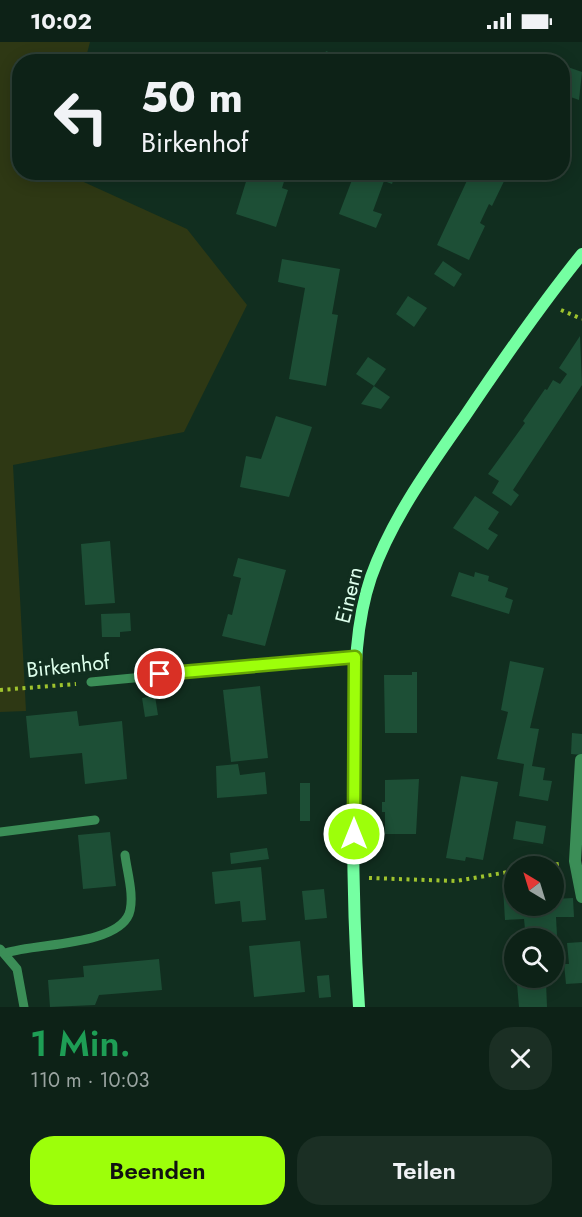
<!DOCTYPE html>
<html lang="de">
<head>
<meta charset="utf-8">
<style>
  body { margin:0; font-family:Jost,sans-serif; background:#1b2f24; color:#f1f3f6; height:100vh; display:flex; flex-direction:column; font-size:22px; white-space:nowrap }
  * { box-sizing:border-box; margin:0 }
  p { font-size:20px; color:#9aa4a1 }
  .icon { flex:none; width:33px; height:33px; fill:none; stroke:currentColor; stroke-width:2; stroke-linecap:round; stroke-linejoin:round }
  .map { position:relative; height:965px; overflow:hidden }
  .details { display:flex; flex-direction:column; background:#0d2217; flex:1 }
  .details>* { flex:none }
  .top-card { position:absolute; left:12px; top:12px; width:558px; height:126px; border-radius:24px; box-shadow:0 3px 15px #0003,0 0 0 2px #2d3f36; background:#0d2217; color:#f1f3f6; overflow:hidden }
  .needle { width:39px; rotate:322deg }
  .controls { position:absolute; left:504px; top:814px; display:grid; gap:12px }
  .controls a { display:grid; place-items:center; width:60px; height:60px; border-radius:50%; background:#0d2217; box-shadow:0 3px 15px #0003,0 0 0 2px #2d3f36; font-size:30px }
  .pin { position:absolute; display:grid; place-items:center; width:51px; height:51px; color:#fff; margin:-26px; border:3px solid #fff; border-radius:50%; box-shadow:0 2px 6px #0007 }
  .me { position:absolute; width:66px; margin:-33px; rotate:0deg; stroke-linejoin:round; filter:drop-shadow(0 0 4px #0008) }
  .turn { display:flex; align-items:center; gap:21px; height:126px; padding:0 30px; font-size:27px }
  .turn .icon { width:78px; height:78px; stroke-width:2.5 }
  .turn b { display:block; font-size:42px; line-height:51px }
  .round { display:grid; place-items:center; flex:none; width:63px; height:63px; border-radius:24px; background:#1b2f24 }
  .summary { display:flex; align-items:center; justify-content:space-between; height:102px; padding:0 30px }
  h1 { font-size:36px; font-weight:600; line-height:45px; color:#1e9e55 }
  .cta { display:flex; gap:12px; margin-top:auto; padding:12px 30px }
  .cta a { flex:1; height:69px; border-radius:24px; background:#9dff0a; color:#111; font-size:24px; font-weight:600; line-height:69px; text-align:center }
  .cta a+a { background:#1b2f24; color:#f1f3f6 }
  .status { display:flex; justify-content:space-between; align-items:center; height:42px; padding:0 30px; background:#0d2217; direction:ltr }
  .status svg { height:16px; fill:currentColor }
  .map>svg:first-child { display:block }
  .green { fill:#2e3814 }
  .building { fill:#1d4f36 }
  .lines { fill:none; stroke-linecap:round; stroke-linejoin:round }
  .path { stroke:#9fc32e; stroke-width:4; stroke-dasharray:3 4.5; stroke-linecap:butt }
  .lane { stroke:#3b8e57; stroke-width:9 }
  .street { stroke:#3b8e57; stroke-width:12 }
  .secondary { stroke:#75ffa2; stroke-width:12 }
  .route-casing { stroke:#66a606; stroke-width:15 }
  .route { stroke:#9dff0a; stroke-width:10 }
  .labels { text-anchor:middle; stroke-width:6; stroke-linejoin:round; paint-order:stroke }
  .street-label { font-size:21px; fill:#deffec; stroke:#112e1f }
</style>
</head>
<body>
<div class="status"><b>10:02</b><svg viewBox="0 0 49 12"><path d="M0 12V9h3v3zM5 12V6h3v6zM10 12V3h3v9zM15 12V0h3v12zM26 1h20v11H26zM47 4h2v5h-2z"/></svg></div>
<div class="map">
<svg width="582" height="965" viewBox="0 0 582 965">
  <rect width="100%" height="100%" fill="#112e1f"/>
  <!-- green -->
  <path class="green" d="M 0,0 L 90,0 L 85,19 L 20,20 L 20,130 L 64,131 L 187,187 L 247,263 L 184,390 L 13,423 L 26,669 L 0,670 Z"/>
  <!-- building -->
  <g class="building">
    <path d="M 326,9 L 348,18 L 348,20 L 322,20 Z"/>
    <path d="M 442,11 L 463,19 L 463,20 L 439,20 Z"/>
    <path d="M 562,23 L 582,30 L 579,58 L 562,52 Z"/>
    <path d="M 249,130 L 287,130 L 282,146 L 288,148 L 276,185 L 236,172 Z"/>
    <path d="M 355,130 L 396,130 L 392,142 L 384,139 L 373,169 L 382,172 L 376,186 L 339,172 Z"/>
    <path d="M 471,130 L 502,130 L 507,133 L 492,164 L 489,162 L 480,181 L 485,184 L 469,218 L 437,203 Z"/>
    <path d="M 282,217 L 340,227 L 332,272 L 338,273 L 326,344 L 289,337 L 305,246 L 278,240 Z"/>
    <path d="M 443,219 L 462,232 L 454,245 L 434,232 Z"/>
    <path d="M 408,254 L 427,266 L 414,285 L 396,272 Z"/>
    <path d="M 580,294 L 582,343 L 513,448 L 519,453 L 511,464 L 492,451 L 499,439 L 488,432 L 525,381 L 523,379 L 545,347 L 547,348 L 553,338 L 560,342 L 567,332 L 559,326 Z"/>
    <path d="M 368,315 L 386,327 L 374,344 L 356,332 Z"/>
    <path d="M 374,344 L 390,355 L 381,367 L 361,362 Z"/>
    <path d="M 276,374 L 312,385 L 289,455 L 240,445 L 246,414 L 261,417 Z"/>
    <path d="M 475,454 L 499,470 L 488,487 L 498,493 L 488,508 L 453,486 Z"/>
    <path d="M 110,499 L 115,561 L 85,563 L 81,502 Z"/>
    <path d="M 238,516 L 286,528 L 265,604 L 222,594 L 228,572 L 232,573 L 241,536 L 233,534 Z"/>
    <path d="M 459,530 L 474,535 L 475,530 L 489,534 L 488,539 L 508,546 L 505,555 L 513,558 L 509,572 L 451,554 Z"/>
    <path d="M 130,571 L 131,589 L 120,590 L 120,595 L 102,595 L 101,572 Z"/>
    <path d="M 510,619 L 544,626 L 530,686 L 539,687 L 532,724 L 545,726 L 543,738 L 552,739 L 548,759 L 519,754 L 524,722 L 497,717 L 508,670 L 501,668 Z"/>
    <path d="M 412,630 L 417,630 L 417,691 L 385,691 L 384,633 L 412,633 Z"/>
    <path d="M 260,644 L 268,716 L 231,720 L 223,648 Z"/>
    <path d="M 155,654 L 158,673 L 145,675 L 142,656 Z"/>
    <path d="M 77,669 L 79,684 L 122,679 L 127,737 L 85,742 L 82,711 L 30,716 L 26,674 Z"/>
    <path d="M 572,691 L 582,692 L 582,713 L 571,712 Z"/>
    <path d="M 238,722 L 240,733 L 265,730 L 267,752 L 217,756 L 216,724 Z"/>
    <path d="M 461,734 L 498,740 L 483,818 L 466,815 L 465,819 L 446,816 Z"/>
    <path d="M 419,737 L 416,792 L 385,792 L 385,770 L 382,770 L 382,760 L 385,760 L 385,738 Z"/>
    <rect x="300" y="741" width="10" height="38"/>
    <path d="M 516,779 L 546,784 L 543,802 L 513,797 Z"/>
    <path d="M 110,790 L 116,844 L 83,847 L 78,793 Z"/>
    <path d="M 267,806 L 269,817 L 231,822 L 230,811 Z"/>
    <path d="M 261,825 L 266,878 L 242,880 L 240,859 L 215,862 L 212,830 Z"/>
    <path d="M 514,845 L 514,864 L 554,864 L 554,857 L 573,856 L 574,875 L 556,875 L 558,912 L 554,912 L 554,897 L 526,897 L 524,877 L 505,878 L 503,846 Z"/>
    <path d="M 324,847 L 327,876 L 305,878 L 302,849 Z"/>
    <path d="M 300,899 L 305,950 L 254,955 L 249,904 Z"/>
    <path d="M 582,900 L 582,941 L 566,942 L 564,922 L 569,922 L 567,901 Z"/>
    <path d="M 159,917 L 162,948 L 99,953 L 95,963 L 50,965 L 48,938 L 84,935 L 83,924 Z"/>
    <path d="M 329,933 L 331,955 L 319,956 L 317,934 Z"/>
    <path d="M 546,940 L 547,965 L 519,965 L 517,942 Z"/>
  </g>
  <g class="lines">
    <!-- path -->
    <g class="path">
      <path d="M 561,268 L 582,277"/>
      <path d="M 0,648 L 76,642"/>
      <path d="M 541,825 L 559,822"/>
      <path d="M 369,836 L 456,839 L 514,829"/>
    </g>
    <!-- lane -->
    <g class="lane">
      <path d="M 91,640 L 355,615"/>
      <path d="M 0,790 L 95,778"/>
      <path d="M 0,907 L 17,927 L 24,965"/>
      <path d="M 6,911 C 36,901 116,904 129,872 C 135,855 127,830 125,813"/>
    </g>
    <!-- street -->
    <path class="street" d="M 581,718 L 575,819 L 582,855"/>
    <!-- secondary -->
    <path class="secondary" d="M 359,965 C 353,877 352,789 354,701 C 355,646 353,588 371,535 C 392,476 430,424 465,374 C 502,319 540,264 582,212"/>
  </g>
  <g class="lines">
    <defs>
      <path id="route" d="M 160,632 L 355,615 L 354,792"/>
    </defs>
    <!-- route casing -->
    <use href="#route" class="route-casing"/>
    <!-- route -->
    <use href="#route" class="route"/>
  </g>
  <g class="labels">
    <!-- street labels -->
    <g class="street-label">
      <text transform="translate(349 553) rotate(-76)" y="7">Einern</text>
      <text transform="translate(68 624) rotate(-6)" y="7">Birkenhof</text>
    </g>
  </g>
</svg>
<div class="controls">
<a><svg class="needle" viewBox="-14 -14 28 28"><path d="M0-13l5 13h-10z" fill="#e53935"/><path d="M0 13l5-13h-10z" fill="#9aa4a1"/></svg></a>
<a><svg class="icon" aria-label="search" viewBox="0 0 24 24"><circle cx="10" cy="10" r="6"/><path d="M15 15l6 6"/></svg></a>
</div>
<div class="pin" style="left:160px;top:632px;background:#d93025"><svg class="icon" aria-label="arrive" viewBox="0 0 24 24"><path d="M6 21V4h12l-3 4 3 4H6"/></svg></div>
<svg class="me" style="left:354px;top:792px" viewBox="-20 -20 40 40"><circle r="17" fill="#9dff0a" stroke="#fff" stroke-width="3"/><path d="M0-11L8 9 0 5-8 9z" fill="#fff"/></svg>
<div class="top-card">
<div class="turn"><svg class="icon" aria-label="left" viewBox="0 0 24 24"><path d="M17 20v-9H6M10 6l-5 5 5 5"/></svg><div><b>50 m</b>Birkenhof</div></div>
</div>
</div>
<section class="details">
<div class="summary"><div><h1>1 Min.</h1><p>110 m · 10:03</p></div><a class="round"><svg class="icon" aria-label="close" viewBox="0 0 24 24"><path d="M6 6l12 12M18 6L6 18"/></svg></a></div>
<div class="cta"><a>Beenden</a><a>Teilen</a></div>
</section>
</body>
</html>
